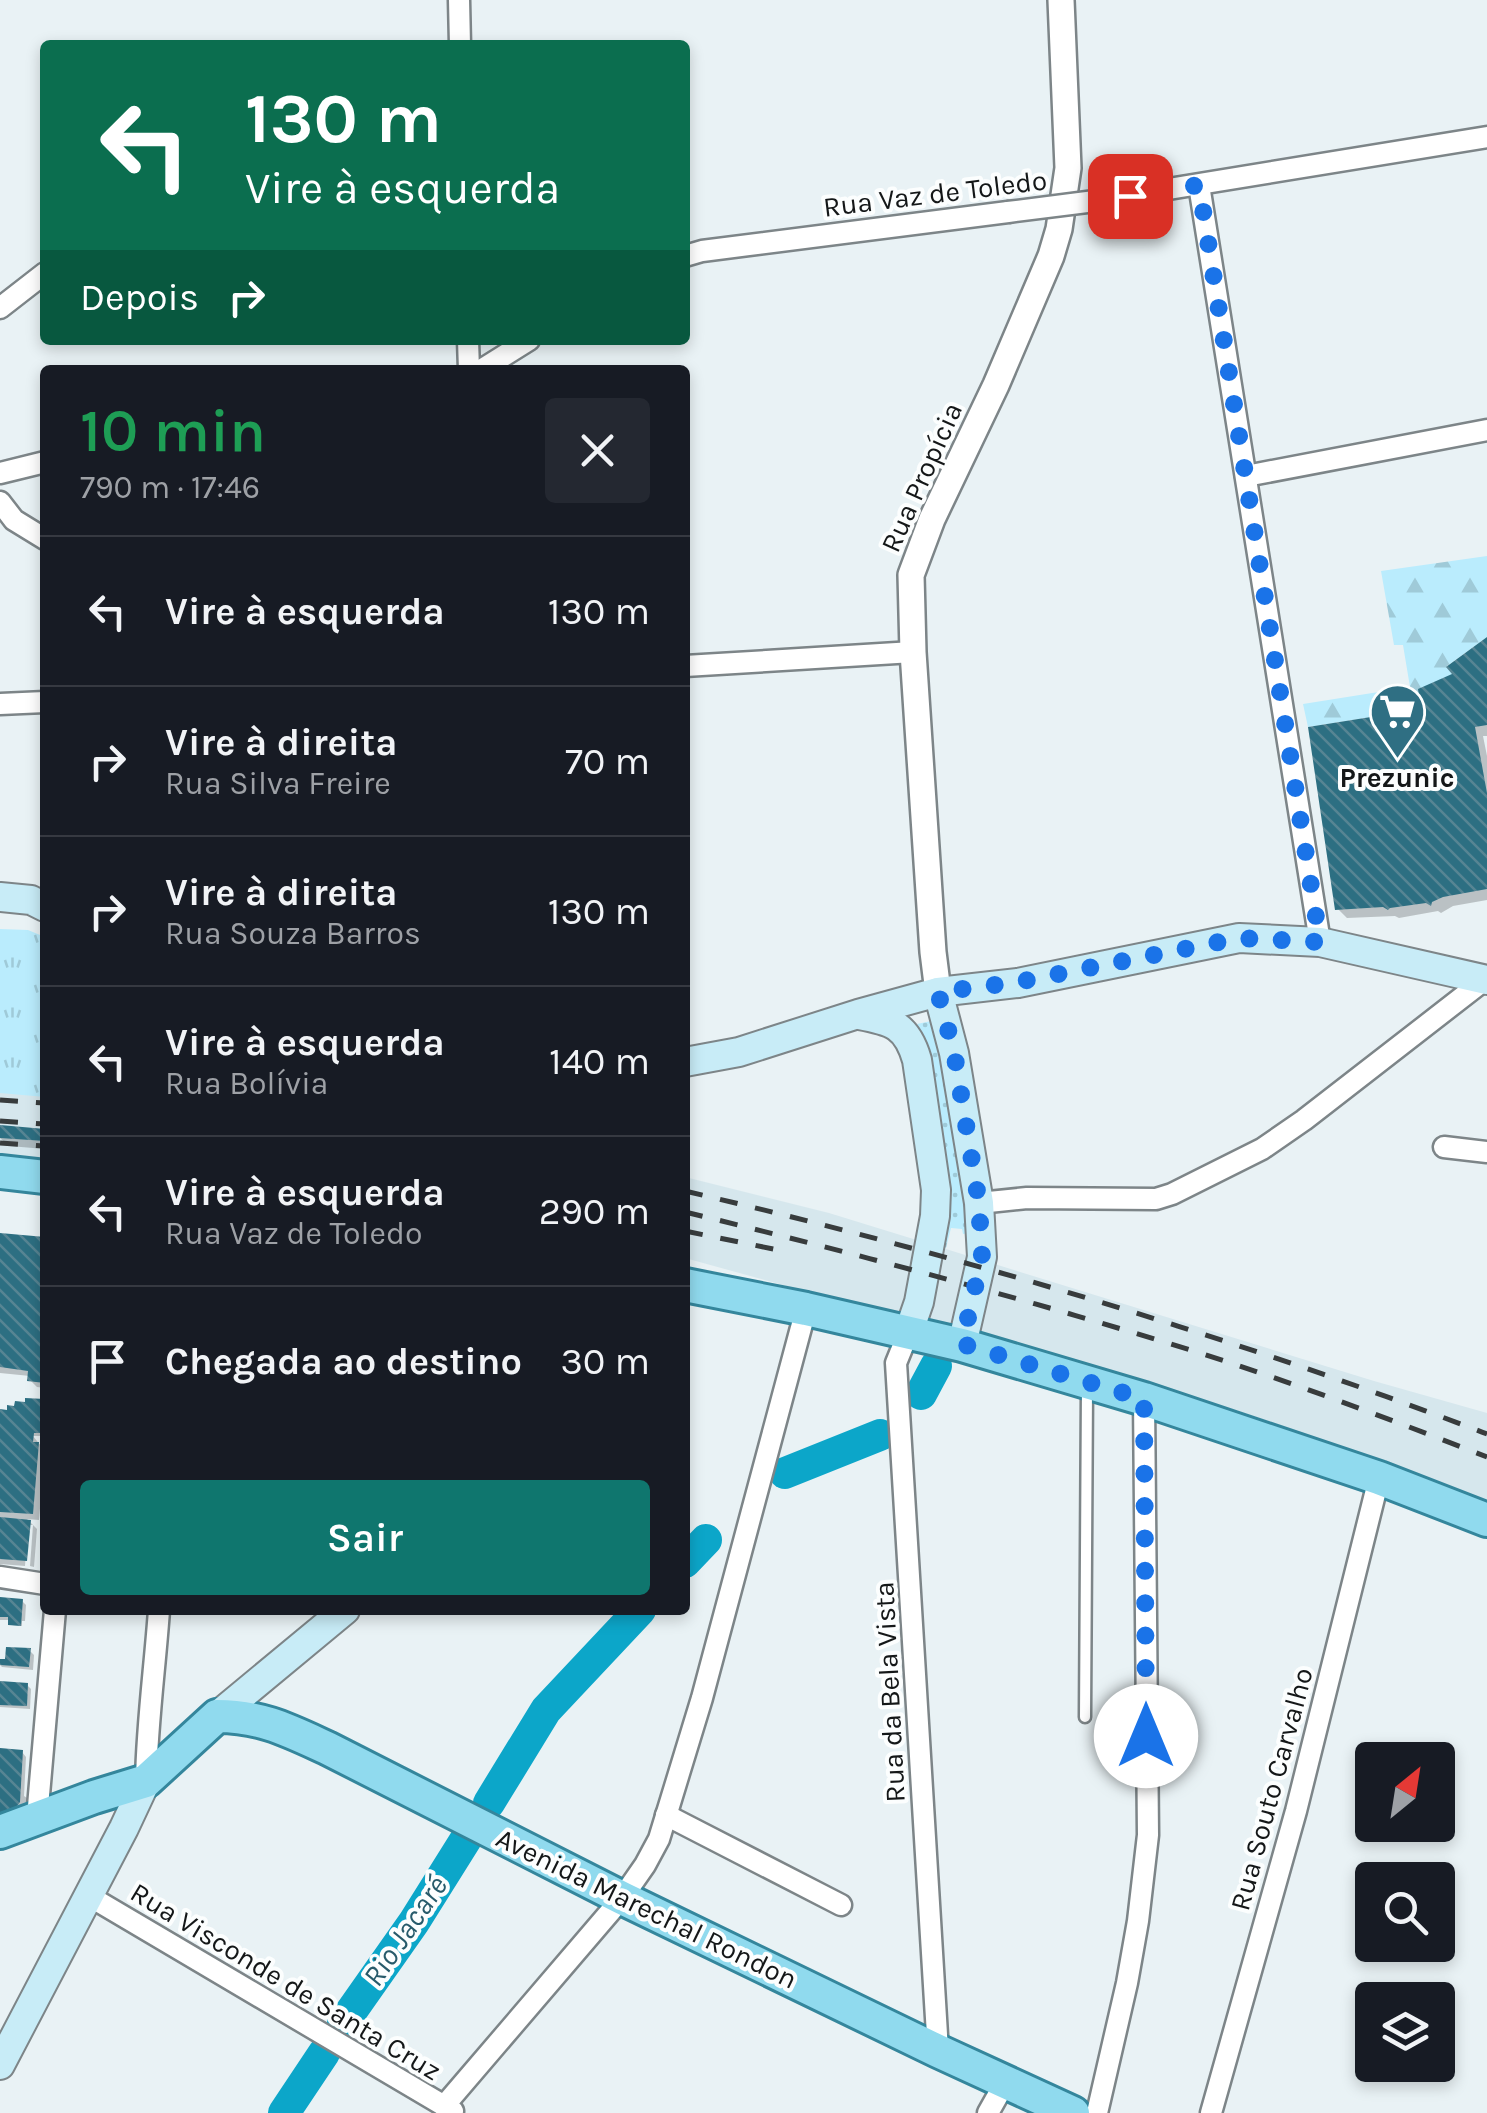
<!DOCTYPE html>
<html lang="pt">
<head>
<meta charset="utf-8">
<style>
  body { margin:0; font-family:Karla,sans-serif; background:#242831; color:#f1f3f6; height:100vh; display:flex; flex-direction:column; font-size:38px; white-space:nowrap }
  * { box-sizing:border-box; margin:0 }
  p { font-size:32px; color:#9ea1a6 }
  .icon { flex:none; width:55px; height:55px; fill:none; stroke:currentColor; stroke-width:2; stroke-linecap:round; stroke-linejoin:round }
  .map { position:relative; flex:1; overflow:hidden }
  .drawer { position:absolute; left:40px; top:365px; width:650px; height:1250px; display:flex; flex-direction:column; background:#171b24; border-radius:10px; box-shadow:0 5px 15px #0003 }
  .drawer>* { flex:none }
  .top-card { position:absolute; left:40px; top:40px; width:650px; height:305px; border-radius:10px; box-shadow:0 5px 15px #0003; background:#0b6e4f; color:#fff; overflow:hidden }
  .needle { width:65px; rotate:30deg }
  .tools { position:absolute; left:1355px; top:1742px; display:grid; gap:20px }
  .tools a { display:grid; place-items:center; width:100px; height:100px; border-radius:10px; background:#171b24; box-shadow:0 5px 15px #0003; font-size:50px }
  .pin { position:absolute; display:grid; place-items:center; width:85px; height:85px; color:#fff; margin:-42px; border-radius:20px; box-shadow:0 5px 15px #0006 }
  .me { position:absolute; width:110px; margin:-55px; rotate:0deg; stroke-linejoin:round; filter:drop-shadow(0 0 8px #0008) }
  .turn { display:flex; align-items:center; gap:35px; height:210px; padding:0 40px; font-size:45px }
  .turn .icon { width:130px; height:130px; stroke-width:2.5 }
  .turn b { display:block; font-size:70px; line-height:85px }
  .then { display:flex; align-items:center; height:95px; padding:0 40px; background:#0003; gap:20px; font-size:38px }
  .round { display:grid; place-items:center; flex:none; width:105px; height:105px; border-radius:10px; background:#242831 }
  .head { display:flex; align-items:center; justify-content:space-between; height:170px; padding:0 40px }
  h1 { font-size:60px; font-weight:600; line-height:75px; color:#1e9e55 }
  .action { display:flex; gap:20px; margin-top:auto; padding:20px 40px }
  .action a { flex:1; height:115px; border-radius:10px; background:#0f766e; color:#fff; font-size:40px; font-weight:600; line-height:115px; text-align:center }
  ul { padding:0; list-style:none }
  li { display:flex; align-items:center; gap:30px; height:150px; padding:0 40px; border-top:2px solid #363941 }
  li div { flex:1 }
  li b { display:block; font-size:38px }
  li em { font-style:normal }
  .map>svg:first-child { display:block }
  .built { fill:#d6e7ed }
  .grass { fill:url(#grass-tufts) }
  .forest { fill:url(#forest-firs) }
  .park { fill:url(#park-dots) }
  .shadow { fill:#0003 }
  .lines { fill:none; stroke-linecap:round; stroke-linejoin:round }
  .river { stroke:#0ca6c9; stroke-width:32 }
  .building { fill:url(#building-back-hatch) }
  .service-casing { stroke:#7d8588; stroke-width:15 }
  .minor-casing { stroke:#7d8588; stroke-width:25 }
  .tertiary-casing { stroke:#7d8588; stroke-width:30 }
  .secondary-casing { stroke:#7d8588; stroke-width:32 }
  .primary-casing { stroke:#34869c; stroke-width:38 }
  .service { stroke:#fff; stroke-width:10 }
  .minor { stroke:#fff; stroke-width:20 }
  .tertiary { stroke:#fff; stroke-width:25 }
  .secondary { stroke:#c8ecf7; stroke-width:28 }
  .primary { stroke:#90daee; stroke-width:32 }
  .rail { stroke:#383c3d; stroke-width:5; stroke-dasharray:18 18; stroke-linecap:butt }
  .minor-bridge-casing { stroke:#7d8588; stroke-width:25; stroke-linecap:butt }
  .minor-bridge { stroke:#fff; stroke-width:20 }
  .route { stroke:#1a73e8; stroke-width:18; stroke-dasharray:0 32.4 }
  .labels { text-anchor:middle; stroke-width:8; stroke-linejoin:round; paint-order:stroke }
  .street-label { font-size:28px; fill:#141718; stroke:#fcfefe }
  .poi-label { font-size:28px; font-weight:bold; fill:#141718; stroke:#fcfefe }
  .water-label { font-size:30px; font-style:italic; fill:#285b6b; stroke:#fcfefe }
</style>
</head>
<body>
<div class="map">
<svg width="1487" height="2113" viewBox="0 0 1487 2113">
  <defs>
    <pattern id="grass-tufts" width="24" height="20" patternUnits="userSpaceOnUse" patternTransform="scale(2.5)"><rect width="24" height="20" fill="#baecfd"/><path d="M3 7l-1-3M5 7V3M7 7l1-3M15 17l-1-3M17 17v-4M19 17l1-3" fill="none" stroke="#9fcad8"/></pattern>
    <pattern id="forest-firs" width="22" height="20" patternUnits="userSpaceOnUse" patternTransform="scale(2.5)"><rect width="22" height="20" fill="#baecfd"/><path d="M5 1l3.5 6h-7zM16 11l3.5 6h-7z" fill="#9fcad8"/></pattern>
    <pattern id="park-dots" width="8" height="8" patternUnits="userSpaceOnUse" patternTransform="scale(2.5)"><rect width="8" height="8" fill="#baecfd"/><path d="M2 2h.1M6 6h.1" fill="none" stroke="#9fcad8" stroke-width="1.8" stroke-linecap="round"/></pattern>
    <pattern id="building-back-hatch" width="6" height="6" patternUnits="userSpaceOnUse" patternTransform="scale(2.5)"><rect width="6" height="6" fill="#2d6f82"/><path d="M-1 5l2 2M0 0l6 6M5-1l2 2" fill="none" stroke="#578593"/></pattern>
  </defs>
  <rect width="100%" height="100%" fill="#e9f2f5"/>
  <!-- built -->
  <g class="built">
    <path d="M 0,1058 L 45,1064 L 45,1160 L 0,1155 Z"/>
    <path d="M 685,1177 L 829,1213 L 1374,1381 L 1487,1413 L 1487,1501 L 1390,1463 L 1239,1411 L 685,1258 Z"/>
  </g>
  <!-- grass -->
  <path class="grass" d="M 0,929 L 28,930 L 45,937 L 45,1097 L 0,1093 Z"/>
  <!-- forest -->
  <path class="forest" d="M 1487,556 L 1487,637 L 1447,666 L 1452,674 L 1421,709 L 1308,727 L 1303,704 L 1410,687 L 1403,645 L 1394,645 L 1381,571 Z"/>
  <!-- park -->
  <path class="park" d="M 931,1021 L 943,1054 L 971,1233 L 963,1234 L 962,1229 L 951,1228 L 946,1248 L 943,1247 L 927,1051 L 917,1024 Z"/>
  <!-- shadow -->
  <g class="shadow">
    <path d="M 1487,641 L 1487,736 L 1483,736 L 1487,756 L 1487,900 L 1453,906 L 1441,913 L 1438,911 L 1399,918 L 1395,916 L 1347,918 L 1337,908 L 1424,711 Z"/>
    <path d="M 0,1128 L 45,1131 L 45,1149 L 9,1146 L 0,1138 Z"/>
    <path d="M 0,1235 L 45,1240 L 45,1388 L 37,1387 L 30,1380 L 30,1376 L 0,1373 Z"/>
    <path d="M 28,1400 L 45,1402 L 45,1436 L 33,1436 L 45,1451 L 39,1520 L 27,1519 L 33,1525 L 28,1525 L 25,1566 L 0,1564 L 0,1519 L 3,1519 L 0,1517 L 0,1412 L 27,1405 Z"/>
    <path d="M 33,1525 L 37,1529 L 34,1567 L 30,1566 Z"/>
    <path d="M 0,1599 L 22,1601 L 26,1605 L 25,1621 L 22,1621 L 22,1626 L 12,1625 L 10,1620 L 0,1620 Z"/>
    <path d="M 30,1651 L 34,1655 L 33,1670 L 2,1667 L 0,1665 L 0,1662 Z"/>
    <path d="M 0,1683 L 27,1685 L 31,1689 L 30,1709 L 0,1707 Z"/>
    <path d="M 0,1751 L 22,1752 L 26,1757 L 24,1796 L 27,1798 L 26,1809 L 0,1823 Z"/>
  </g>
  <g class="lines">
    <!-- river -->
    <g class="river">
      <path d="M 921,1394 L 936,1366"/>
      <path d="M 785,1473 L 880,1435"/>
      <path d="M 685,1562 L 706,1540"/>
      <path d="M 489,1803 L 546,1710 L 640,1610"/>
      <path d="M 343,2023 L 414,1922 L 466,1839"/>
      <path d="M 284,2113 L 324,2053"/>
    </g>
  </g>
  <!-- building -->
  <g class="building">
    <path d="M 1487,637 L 1487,725 L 1475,727 L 1487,793 L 1487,889 L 1443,897 L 1432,902 L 1431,906 L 1426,903 L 1390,908 L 1388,910 L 1383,907 L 1335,910 L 1308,727 L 1421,709 L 1418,689 L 1452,674 L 1446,667 Z"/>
    <path d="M 0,1125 L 45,1129 L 45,1141 L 0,1138 Z"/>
    <path d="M 0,1233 L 45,1237 L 45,1383 L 27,1381 L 28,1371 L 0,1367 Z"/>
    <path d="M 25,1398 L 45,1399 L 43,1433 L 34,1433 L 33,1442 L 39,1442 L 33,1514 L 0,1512 L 0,1409 L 7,1410 L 7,1405 L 14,1406 L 15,1401 L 25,1402 Z"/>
    <path d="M 0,1517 L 31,1520 L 27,1561 L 0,1559 Z"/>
    <path d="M 0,1597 L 23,1599 L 21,1626 L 8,1625 L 8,1617 L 0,1617 Z"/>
    <path d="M 6,1647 L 31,1648 L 29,1667 L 0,1665 L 0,1659 L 5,1659 Z"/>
    <path d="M 0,1681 L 28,1683 L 27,1706 L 0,1705 Z"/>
    <path d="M 0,1748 L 23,1750 L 20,1802 L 15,1809 L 0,1814 Z"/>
  </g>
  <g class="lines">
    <defs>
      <path id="service" d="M 1085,1717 L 1087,1388"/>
      <g id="minor">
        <path d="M 459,0 L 460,45"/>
        <path d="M 1199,185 L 1320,942"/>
        <path d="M 1095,201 L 1487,137"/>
        <path d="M 685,256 L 702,251 L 1008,212"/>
        <path d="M 0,308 L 45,273"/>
        <path d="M 468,340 L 469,370"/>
        <path d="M 481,370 L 529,340"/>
        <path d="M 0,473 L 45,462"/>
        <path d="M 1246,476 L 1487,430"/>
        <path d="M 0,502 L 14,520 L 45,539"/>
        <path d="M 685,666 L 913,652"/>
        <path d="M 0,704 L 45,702"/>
        <path d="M 1444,1147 L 1487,1152"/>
        <path d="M 979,1203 L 1027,1198 L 1156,1199 L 1172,1194 L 1262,1149 L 1304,1120 L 1487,978"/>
        <path d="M 909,1331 L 896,1363 L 938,2051"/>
        <path d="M 0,1577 L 45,1584"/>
        <path d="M 146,1781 C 147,1724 155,1667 159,1610"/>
        <path d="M 666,1815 L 841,1905"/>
        <path d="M 37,1818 L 55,1610"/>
        <path d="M 89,1896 L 453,2111"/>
        <path d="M 444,2106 L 622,1898 L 645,1865 L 659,1839 L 702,1698 L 806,1309"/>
        <path d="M 988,2113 L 1006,2081"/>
        <path d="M 1097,2113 L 1127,1983 L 1138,1921 L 1148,1835 L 1144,1399"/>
        <path d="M 1211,2113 L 1296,1811 L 1379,1478"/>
      </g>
      <path id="tertiary" d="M 938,992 L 933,952 L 913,652 L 911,575 L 932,519 L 996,385 L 1051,256 L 1059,229 L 1068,168 L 1061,0"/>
      <g id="secondary">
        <path d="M 0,897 L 31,900 L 45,907"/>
        <path d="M 938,992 L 954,1053 L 979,1203 L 982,1257 L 962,1345"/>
        <path d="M 859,1015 C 892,1021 907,1025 917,1060 L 936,1190 L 935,1216 L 919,1302 L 909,1331"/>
        <path d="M 685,1062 L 739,1052 L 858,1014 L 938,992 L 1018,983 L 1239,938 L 1320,942 L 1487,980"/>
        <path d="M 217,1716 L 345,1610"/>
        <path d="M 0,2065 L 124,1828 L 146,1781"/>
      </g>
      <g id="primary">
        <path d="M 0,1172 L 45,1177"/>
        <path d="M 685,1285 L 806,1309 L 962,1345 L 1144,1399 L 1379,1478 L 1487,1520"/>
        <path d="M 0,1832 L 94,1797 L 146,1781 L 217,1716 C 261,1716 288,1730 327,1748 L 622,1898 L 938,2051 L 1073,2113"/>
      </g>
    </defs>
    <!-- service casing -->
    <use href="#service" class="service-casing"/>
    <!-- minor casing -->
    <use href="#minor" class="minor-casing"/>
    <!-- tertiary casing -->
    <use href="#tertiary" class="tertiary-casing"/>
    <!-- secondary casing -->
    <use href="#secondary" class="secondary-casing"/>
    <!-- primary casing -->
    <use href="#primary" class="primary-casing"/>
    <!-- service -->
    <use href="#service" class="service"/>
    <!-- minor -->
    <use href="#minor" class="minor"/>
    <!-- tertiary -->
    <use href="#tertiary" class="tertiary"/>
    <!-- secondary -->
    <use href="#secondary" class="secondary"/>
    <!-- primary -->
    <use href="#primary" class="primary"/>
    <!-- rail -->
    <g class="rail">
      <path d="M 0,1100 L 45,1103"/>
      <path d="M 0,1121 L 45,1124"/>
      <path d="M 0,1143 L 45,1146"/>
      <path d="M 685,1191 C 957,1255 1226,1334 1487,1434"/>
      <path d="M 685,1212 C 858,1254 1030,1300 1200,1353 C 1297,1384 1392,1420 1487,1457"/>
      <path d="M 685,1231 L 783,1251"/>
    </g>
    <defs>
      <path id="minor-bridge" d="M 1008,212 L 1095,201"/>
    </defs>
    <!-- minor-bridge casing -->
    <use href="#minor-bridge" class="minor-bridge-casing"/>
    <!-- minor-bridge -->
    <use href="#minor-bridge" class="minor-bridge"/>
  </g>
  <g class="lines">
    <!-- route -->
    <path class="route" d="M 1130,196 L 1199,185 L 1320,942 L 1239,938 L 1018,982 L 938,992 L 954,1052 L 979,1203 L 982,1257 L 962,1344 L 1144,1399 L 1146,1736"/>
  </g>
  <!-- icons -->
  <defs>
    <symbol id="supermarket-pin" viewBox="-11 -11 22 30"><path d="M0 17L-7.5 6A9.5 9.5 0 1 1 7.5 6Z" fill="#2f6f83" stroke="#fcfefe"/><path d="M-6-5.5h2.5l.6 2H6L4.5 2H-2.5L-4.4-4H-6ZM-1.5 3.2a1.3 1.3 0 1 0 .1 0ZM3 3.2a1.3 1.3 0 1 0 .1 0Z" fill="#fff"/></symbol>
  </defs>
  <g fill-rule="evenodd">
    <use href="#supermarket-pin" x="1366" y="680" width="63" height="86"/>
  </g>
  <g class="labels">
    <!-- street labels -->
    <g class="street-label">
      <text transform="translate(935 193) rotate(-7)" y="10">Rua Vaz de Toledo</text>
      <text transform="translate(921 477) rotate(-66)" y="10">Rua Propícia</text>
      <text transform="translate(889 1692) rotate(-93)" y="10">Rua da Bela Vista</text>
      <text transform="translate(1271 1789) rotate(-75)" y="10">Rua Souto Carvalho</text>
      <text transform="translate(647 1908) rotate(26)" y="10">Avenida Marechal Rondon</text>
      <text transform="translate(286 1981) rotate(31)" y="10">Rua Visconde de Santa Cruz</text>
    </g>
    <!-- poi labels -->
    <g class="poi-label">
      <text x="1397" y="787">Prezunic</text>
    </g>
    <!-- water labels -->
    <g class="water-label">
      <text transform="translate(405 1931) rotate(-56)" y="10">Rio Jacaré</text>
    </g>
  </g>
</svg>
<div class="tools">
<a><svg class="needle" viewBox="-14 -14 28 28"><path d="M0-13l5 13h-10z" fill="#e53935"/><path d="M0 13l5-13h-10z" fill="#9ea1a6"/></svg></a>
<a><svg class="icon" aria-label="search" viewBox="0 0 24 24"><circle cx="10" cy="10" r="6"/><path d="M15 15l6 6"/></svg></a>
<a><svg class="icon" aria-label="layers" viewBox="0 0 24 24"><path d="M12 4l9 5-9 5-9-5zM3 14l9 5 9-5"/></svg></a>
</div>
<div class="pin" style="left:1130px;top:196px;background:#d93025"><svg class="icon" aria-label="arrive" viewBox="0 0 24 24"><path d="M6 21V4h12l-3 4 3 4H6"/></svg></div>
<svg class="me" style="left:1146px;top:1736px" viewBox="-20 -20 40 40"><circle r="19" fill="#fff"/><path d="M0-13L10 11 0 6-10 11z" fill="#1a73e8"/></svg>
<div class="top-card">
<div class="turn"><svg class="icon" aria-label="left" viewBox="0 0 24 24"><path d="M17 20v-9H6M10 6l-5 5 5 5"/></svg><div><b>130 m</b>Vire à esquerda</div></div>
<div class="then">Depois<svg class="icon" aria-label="right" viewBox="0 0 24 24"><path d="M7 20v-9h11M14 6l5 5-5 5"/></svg></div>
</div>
<section class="drawer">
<div class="head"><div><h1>10 min</h1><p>790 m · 17:46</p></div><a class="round"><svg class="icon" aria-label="close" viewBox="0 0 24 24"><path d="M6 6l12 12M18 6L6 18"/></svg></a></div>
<ul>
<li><svg class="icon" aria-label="left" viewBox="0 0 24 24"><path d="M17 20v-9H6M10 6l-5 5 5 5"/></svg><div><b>Vire à esquerda</b></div><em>130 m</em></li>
<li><svg class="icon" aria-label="right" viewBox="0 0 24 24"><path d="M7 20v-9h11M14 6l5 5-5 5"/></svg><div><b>Vire à direita</b><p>Rua Silva Freire</p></div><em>70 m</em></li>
<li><svg class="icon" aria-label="right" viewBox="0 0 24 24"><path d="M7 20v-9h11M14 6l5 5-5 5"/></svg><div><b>Vire à direita</b><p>Rua Souza Barros</p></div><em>130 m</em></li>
<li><svg class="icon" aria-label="left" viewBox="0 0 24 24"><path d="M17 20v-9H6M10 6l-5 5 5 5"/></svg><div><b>Vire à esquerda</b><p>Rua Bolívia</p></div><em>140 m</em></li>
<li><svg class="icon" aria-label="left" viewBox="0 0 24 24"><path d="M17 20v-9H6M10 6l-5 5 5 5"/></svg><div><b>Vire à esquerda</b><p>Rua Vaz de Toledo</p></div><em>290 m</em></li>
<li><svg class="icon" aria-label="arrive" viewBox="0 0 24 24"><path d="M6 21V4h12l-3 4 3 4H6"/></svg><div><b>Chegada ao destino</b></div><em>30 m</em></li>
</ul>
<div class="action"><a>Sair</a></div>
</section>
</div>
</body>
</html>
